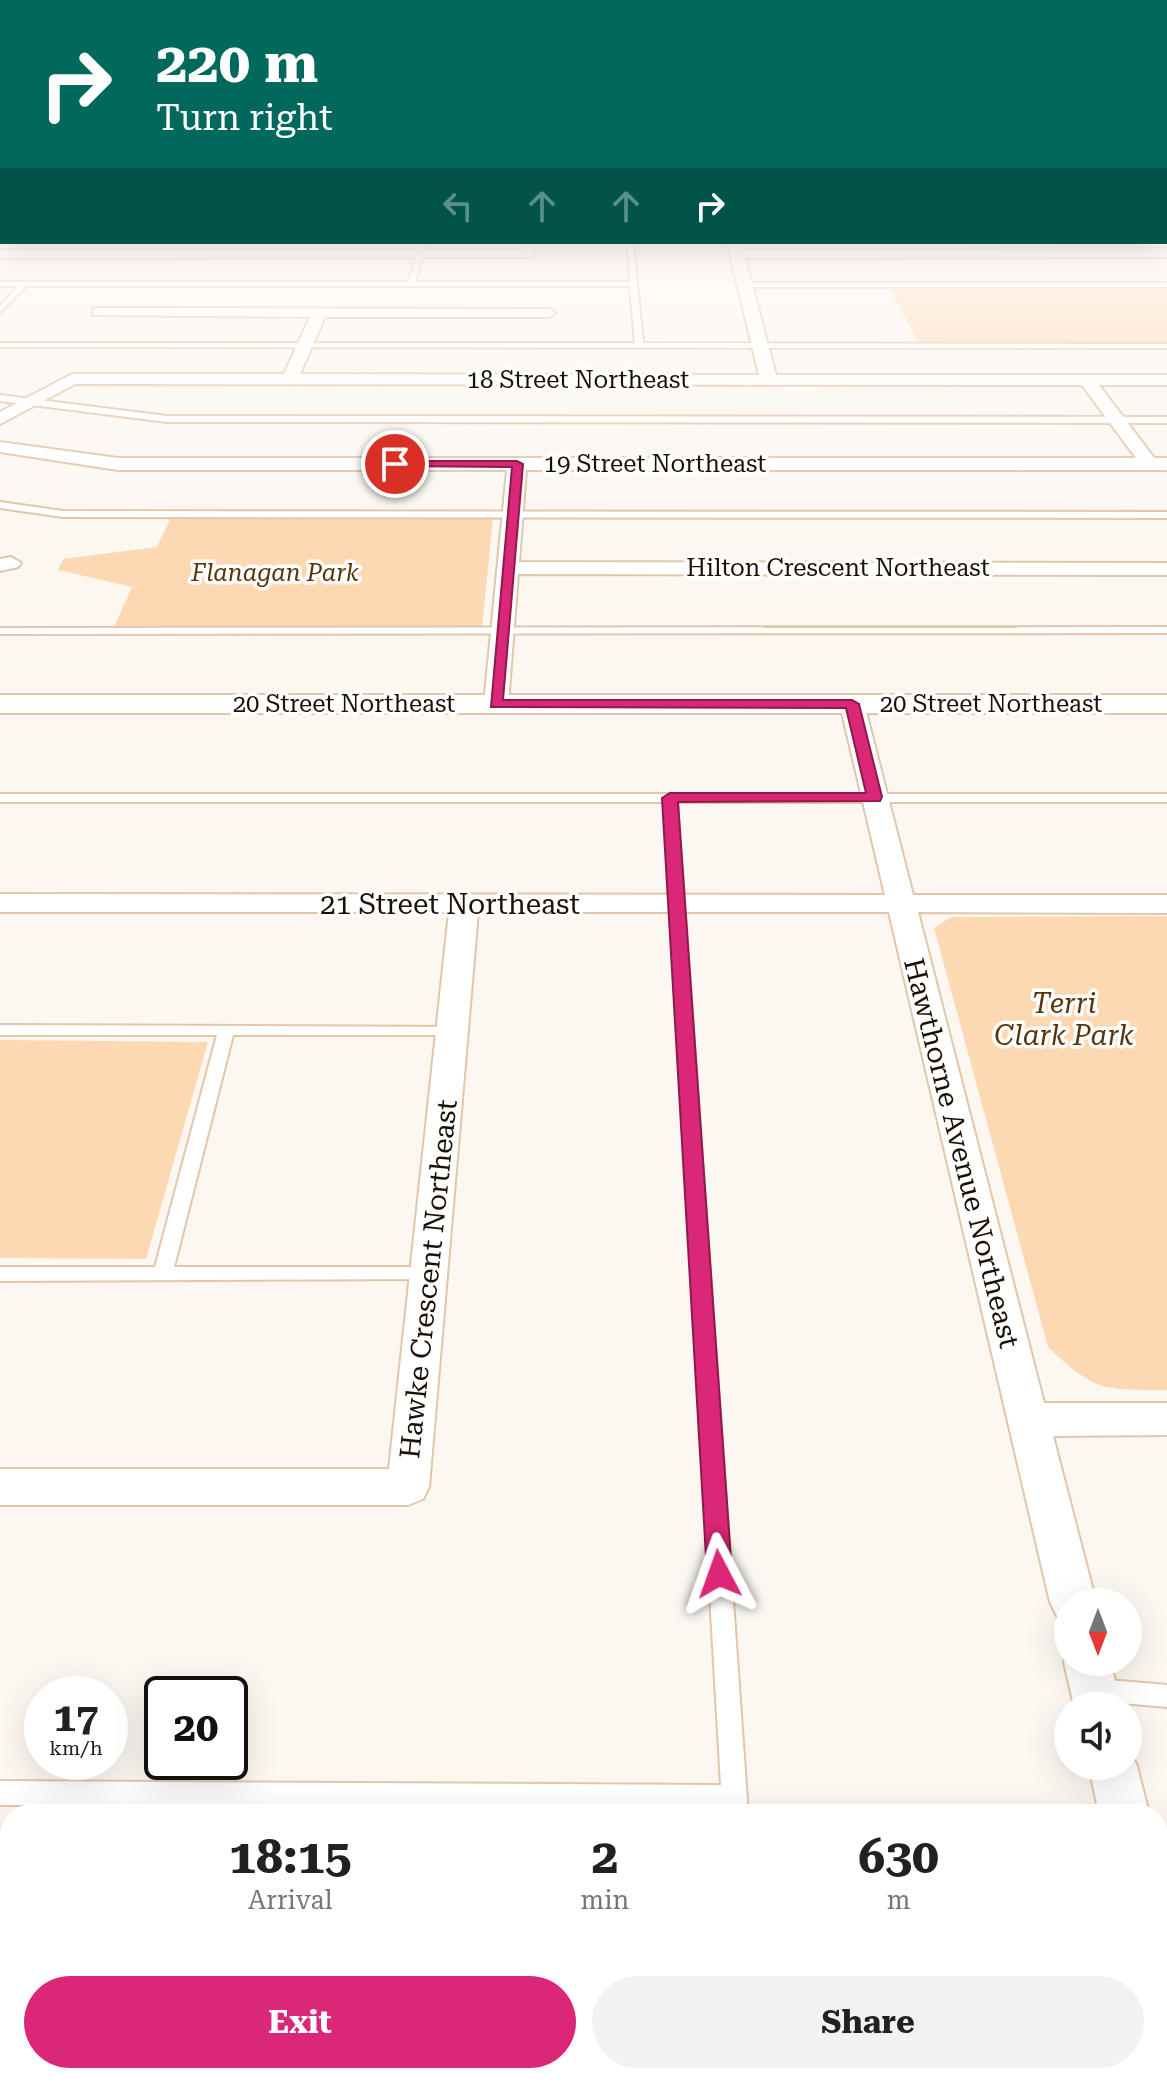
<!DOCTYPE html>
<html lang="en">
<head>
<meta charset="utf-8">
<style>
  body { margin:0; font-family:"Roboto Serif",serif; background:#f2f2f2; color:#202124; height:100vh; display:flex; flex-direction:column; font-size:30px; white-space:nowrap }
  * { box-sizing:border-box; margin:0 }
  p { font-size:26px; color:#757577 }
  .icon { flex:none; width:44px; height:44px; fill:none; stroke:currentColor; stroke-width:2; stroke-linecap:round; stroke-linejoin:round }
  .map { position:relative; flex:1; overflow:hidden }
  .drawer { position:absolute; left:0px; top:1804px; width:1168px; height:280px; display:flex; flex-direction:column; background:#fff; border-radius:32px 32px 0 0; box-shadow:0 8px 32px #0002 }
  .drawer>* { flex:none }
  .hud { position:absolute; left:0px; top:0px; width:1168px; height:244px; box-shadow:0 8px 32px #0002; background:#00695c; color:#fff; overflow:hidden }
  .needle { width:52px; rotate:180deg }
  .fabs { position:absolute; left:1054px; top:1588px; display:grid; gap:16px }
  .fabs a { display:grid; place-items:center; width:88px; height:88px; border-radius:50%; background:#fff; box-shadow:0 8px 32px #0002; font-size:40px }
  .speed { position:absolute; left:24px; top:1676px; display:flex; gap:16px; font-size:40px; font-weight:700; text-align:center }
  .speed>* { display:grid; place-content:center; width:104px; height:104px; border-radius:50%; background:#fff; box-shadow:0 8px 32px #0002; line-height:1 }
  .speed small { font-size:20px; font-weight:400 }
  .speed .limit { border:4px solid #111; border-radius:12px; background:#fff; color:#111 }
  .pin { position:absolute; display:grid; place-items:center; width:68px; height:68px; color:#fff; margin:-34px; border:4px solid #fff; border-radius:50%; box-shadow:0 2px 8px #0007 }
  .me { position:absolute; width:88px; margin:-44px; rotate:356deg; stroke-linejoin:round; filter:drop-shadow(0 0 6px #0008) }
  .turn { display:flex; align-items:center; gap:28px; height:168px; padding:0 24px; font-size:36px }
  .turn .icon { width:104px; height:104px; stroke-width:2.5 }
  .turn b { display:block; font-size:56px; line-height:68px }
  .lanes { display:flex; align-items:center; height:76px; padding:0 24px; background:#0003; justify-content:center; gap:40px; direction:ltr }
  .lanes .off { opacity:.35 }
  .eta { display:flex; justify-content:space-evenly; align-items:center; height:136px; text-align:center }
  .eta b { font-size:48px; font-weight:700; line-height:56px }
  .button { display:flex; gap:16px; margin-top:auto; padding:16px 24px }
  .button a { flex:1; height:92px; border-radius:48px; background:#db2777; color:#fff; font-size:32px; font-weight:700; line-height:92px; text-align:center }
  .button a+a { background:#f2f2f2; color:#202124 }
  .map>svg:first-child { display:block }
  .green { fill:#fdd9b3 }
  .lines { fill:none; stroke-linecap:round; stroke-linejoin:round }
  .service-casing { stroke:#e2c7aa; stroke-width:4 }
  .minor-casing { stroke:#e2c7aa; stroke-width:4 }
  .tertiary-casing { stroke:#e2c7aa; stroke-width:4 }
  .service { fill:#fff; fill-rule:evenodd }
  .minor { fill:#fff; fill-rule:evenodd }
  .tertiary { fill:#fff; fill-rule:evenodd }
  .route { fill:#db2777; stroke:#8e194d; stroke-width:2 }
  .labels { text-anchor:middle; stroke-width:7; stroke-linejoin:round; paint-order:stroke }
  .far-street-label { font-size:24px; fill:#1a1006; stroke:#fff }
  .far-park-label { font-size:24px; font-style:italic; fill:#563509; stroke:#fff }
  .street-label { font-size:28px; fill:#1a1006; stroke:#fff }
  .park-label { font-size:28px; font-style:italic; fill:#563509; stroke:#fff }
</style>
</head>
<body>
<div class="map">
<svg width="1167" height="2084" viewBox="0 0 1167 2084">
  <rect width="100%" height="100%" fill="#fcf7f1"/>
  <!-- green -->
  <g class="green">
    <path d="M 889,287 L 1167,287 L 1167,343 L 918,343 Z"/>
    <path d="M 171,517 L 493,517 L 482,628 L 113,629 L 132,587 L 58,570 L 63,559 L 157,547 Z"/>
    <path d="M 1167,916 L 1167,1390 C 1104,1390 1095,1392 1048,1347 L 934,928 L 951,917 Z"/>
    <path d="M 0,1040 L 208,1042 L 146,1259 L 0,1258 Z"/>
  </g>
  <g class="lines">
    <defs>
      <g id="service">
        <rect x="1166" y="222" width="1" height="4"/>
        <rect x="0" y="226" width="2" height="4"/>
        <path d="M 421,242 L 427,242 L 415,282 L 630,282 L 627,242 L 633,242 L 643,343 L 1167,344 L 1167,348 L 0,347 L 0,343 L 635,343 L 630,286 L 26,286 L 0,312 L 0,306 L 18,286 L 0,286 L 0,282 L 408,282 Z"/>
        <path d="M 745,283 L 1167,283 L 1167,287 L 742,287 Z"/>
        <path d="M 0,395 L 167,416 L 1167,417 L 1167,423 L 167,422 L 0,401 Z"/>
        <path d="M 0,502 L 63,511 L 1167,512 L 1167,518 L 63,517 L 0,508 Z"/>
        <path d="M 1167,627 L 1167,633 L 0,634 L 0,628 Z"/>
        <path d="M 0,794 L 1167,794 L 1167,802 L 677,802 L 748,1814 L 722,1814 L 722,1809 L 233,1806 L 232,1814 L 206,1814 L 208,1806 L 0,1805 L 0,1781 L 721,1785 L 664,802 L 0,802 Z"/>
        <path d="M 0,1025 L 458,1027 L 460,1030 L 458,1033 L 452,1035 L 233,1035 L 174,1267 L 429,1267 L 436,1269 L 438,1274 L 436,1279 L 0,1281 L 0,1267 L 155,1267 L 217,1035 L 0,1035 Z"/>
        <path d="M 1097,1679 L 1167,1685 L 1167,1707 L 1097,1701 L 1089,1698 L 1085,1690 L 1089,1682 Z"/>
        <path d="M 160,2074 L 188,2074 L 186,2084 L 158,2084 Z"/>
        <path d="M 738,2074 L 766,2074 L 767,2084 L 739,2084 Z"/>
      </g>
      <g id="minor">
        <path d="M 521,242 L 535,242 L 532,257 L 0,258 L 0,250 L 521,250 Z"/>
        <path d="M 727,242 L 741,242 L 743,250 L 1167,249 L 1167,257 L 745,258 L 776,375 L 1167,375 L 1167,385 L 1099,385 L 1154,458 L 1167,458 L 1167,470 L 526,470 L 519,562 L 1167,563 L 1167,575 L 518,574 L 508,704 L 505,709 L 487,709 L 484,704 L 507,470 L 118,470 L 0,452 L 0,442 L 118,458 L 1136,458 L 1082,385 L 75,384 L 0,424 L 0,412 L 72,374 L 284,374 L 310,317 L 93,315 L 93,309 L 98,308 L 549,309 L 556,313 L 549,317 L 325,317 L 300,374 L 759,375 Z"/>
        <path d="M 11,557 L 21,563 L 18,567 L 0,571 L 0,559 Z"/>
        <path d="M 852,697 L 861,699 L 864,704 L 913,895 L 1167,895 L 1167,913 L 918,912 L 1044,1403 L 1167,1403 L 1167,1435 L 1053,1436 L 1096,1602 L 1068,1602 L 1068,1620 L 1057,1616 L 1050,1602 L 889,912 L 478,912 L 429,1487 L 423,1499 L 408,1505 L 0,1505 L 0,1469 L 389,1469 L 449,912 L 0,912 L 0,894 L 885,895 L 840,704 L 843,699 Z"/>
        <path d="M 1068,1653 L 1068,1662 L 1110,1662 L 1122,1706 L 1074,1706 L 1064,1662 Z"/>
        <path d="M 1128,1748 L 1137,1766 L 1149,1814 L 1099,1814 L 1089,1766 L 1128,1766 Z"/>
        <path d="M 1158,1925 L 1167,1929 L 1167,2015 L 1158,2011 Z"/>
      </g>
      <g id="tertiary">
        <path d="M 0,208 L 2,208 L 0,214 Z"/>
        <rect x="0" y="695" width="1167" height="18"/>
      </g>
    </defs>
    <!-- service casing -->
    <use href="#service" class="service-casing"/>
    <!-- minor casing -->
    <use href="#minor" class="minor-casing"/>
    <!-- tertiary casing -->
    <use href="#tertiary" class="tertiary-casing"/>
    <!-- service -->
    <use href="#service" class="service"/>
    <!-- minor -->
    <use href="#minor" class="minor"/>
    <!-- tertiary -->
    <use href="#tertiary" class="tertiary"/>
  </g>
  <!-- sky -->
  <linearGradient id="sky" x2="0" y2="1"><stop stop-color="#8ebeee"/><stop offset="0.42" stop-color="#fefbf9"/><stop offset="1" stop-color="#fefbf9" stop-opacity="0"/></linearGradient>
  <rect width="1167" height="500" fill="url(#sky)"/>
  <!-- route -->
  <path class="route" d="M 395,461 L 517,461 L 523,464 L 503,700 L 852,700 L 859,704 L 882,797 L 880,801 L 678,802 L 732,1574 L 728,1581 L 719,1585 L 710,1581 L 707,1574 L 662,798 L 670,793 L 866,793 L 846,708 L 491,707 L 512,467 L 391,466 L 389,464 Z"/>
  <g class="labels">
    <!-- far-street labels -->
    <g class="far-street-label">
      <text x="578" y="388">18 Street Northeast</text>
      <text x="655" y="472">19 Street Northeast</text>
      <text x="838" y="576">Hilton Crescent Northeast</text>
      <text x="344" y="712">20 Street Northeast</text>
      <text x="991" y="712">20 Street Northeast</text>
    </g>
    <!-- far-park labels -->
    <g class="far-park-label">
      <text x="275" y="581">Flanagan Park</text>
    </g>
    <!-- street labels -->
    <g class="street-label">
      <text x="450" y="914">21 Street Northeast</text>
      <text transform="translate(962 1153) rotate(76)" y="10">Hawthorne Avenue Northeast</text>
      <text transform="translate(428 1279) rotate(-84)" y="10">Hawke Crescent Northeast</text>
    </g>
    <!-- park labels -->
    <g class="park-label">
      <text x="1064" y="1013">Terri<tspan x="1064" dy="32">Clark Park</tspan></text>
    </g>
  </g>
</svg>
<div class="fabs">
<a><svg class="needle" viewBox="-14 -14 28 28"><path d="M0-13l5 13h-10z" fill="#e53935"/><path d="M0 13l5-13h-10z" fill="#757577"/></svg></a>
<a><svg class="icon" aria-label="sound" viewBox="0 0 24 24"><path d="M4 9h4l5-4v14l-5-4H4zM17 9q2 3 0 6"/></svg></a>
</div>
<div class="speed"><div>17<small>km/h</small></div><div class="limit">20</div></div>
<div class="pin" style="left:395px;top:464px;background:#d93025"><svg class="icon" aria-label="arrive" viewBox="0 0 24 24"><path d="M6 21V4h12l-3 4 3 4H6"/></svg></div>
<svg class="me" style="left:719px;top:1574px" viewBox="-20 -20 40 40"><path d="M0-17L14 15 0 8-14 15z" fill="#db2777" stroke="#fff" stroke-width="4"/></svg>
<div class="hud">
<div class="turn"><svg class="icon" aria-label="right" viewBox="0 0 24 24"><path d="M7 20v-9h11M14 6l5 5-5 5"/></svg><div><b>220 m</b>Turn right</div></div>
<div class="lanes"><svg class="icon off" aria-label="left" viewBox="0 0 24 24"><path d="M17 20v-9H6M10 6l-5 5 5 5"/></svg><svg class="icon off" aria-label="ahead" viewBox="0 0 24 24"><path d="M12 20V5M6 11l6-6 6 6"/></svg><svg class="icon off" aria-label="ahead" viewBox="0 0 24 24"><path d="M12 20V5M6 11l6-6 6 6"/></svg><svg class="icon" aria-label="right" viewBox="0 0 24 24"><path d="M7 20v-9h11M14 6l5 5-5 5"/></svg></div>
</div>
<section class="drawer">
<div class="eta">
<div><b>18:15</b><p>Arrival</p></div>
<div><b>2</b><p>min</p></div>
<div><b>630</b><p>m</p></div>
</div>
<div class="button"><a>Exit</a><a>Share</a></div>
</section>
</div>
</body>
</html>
